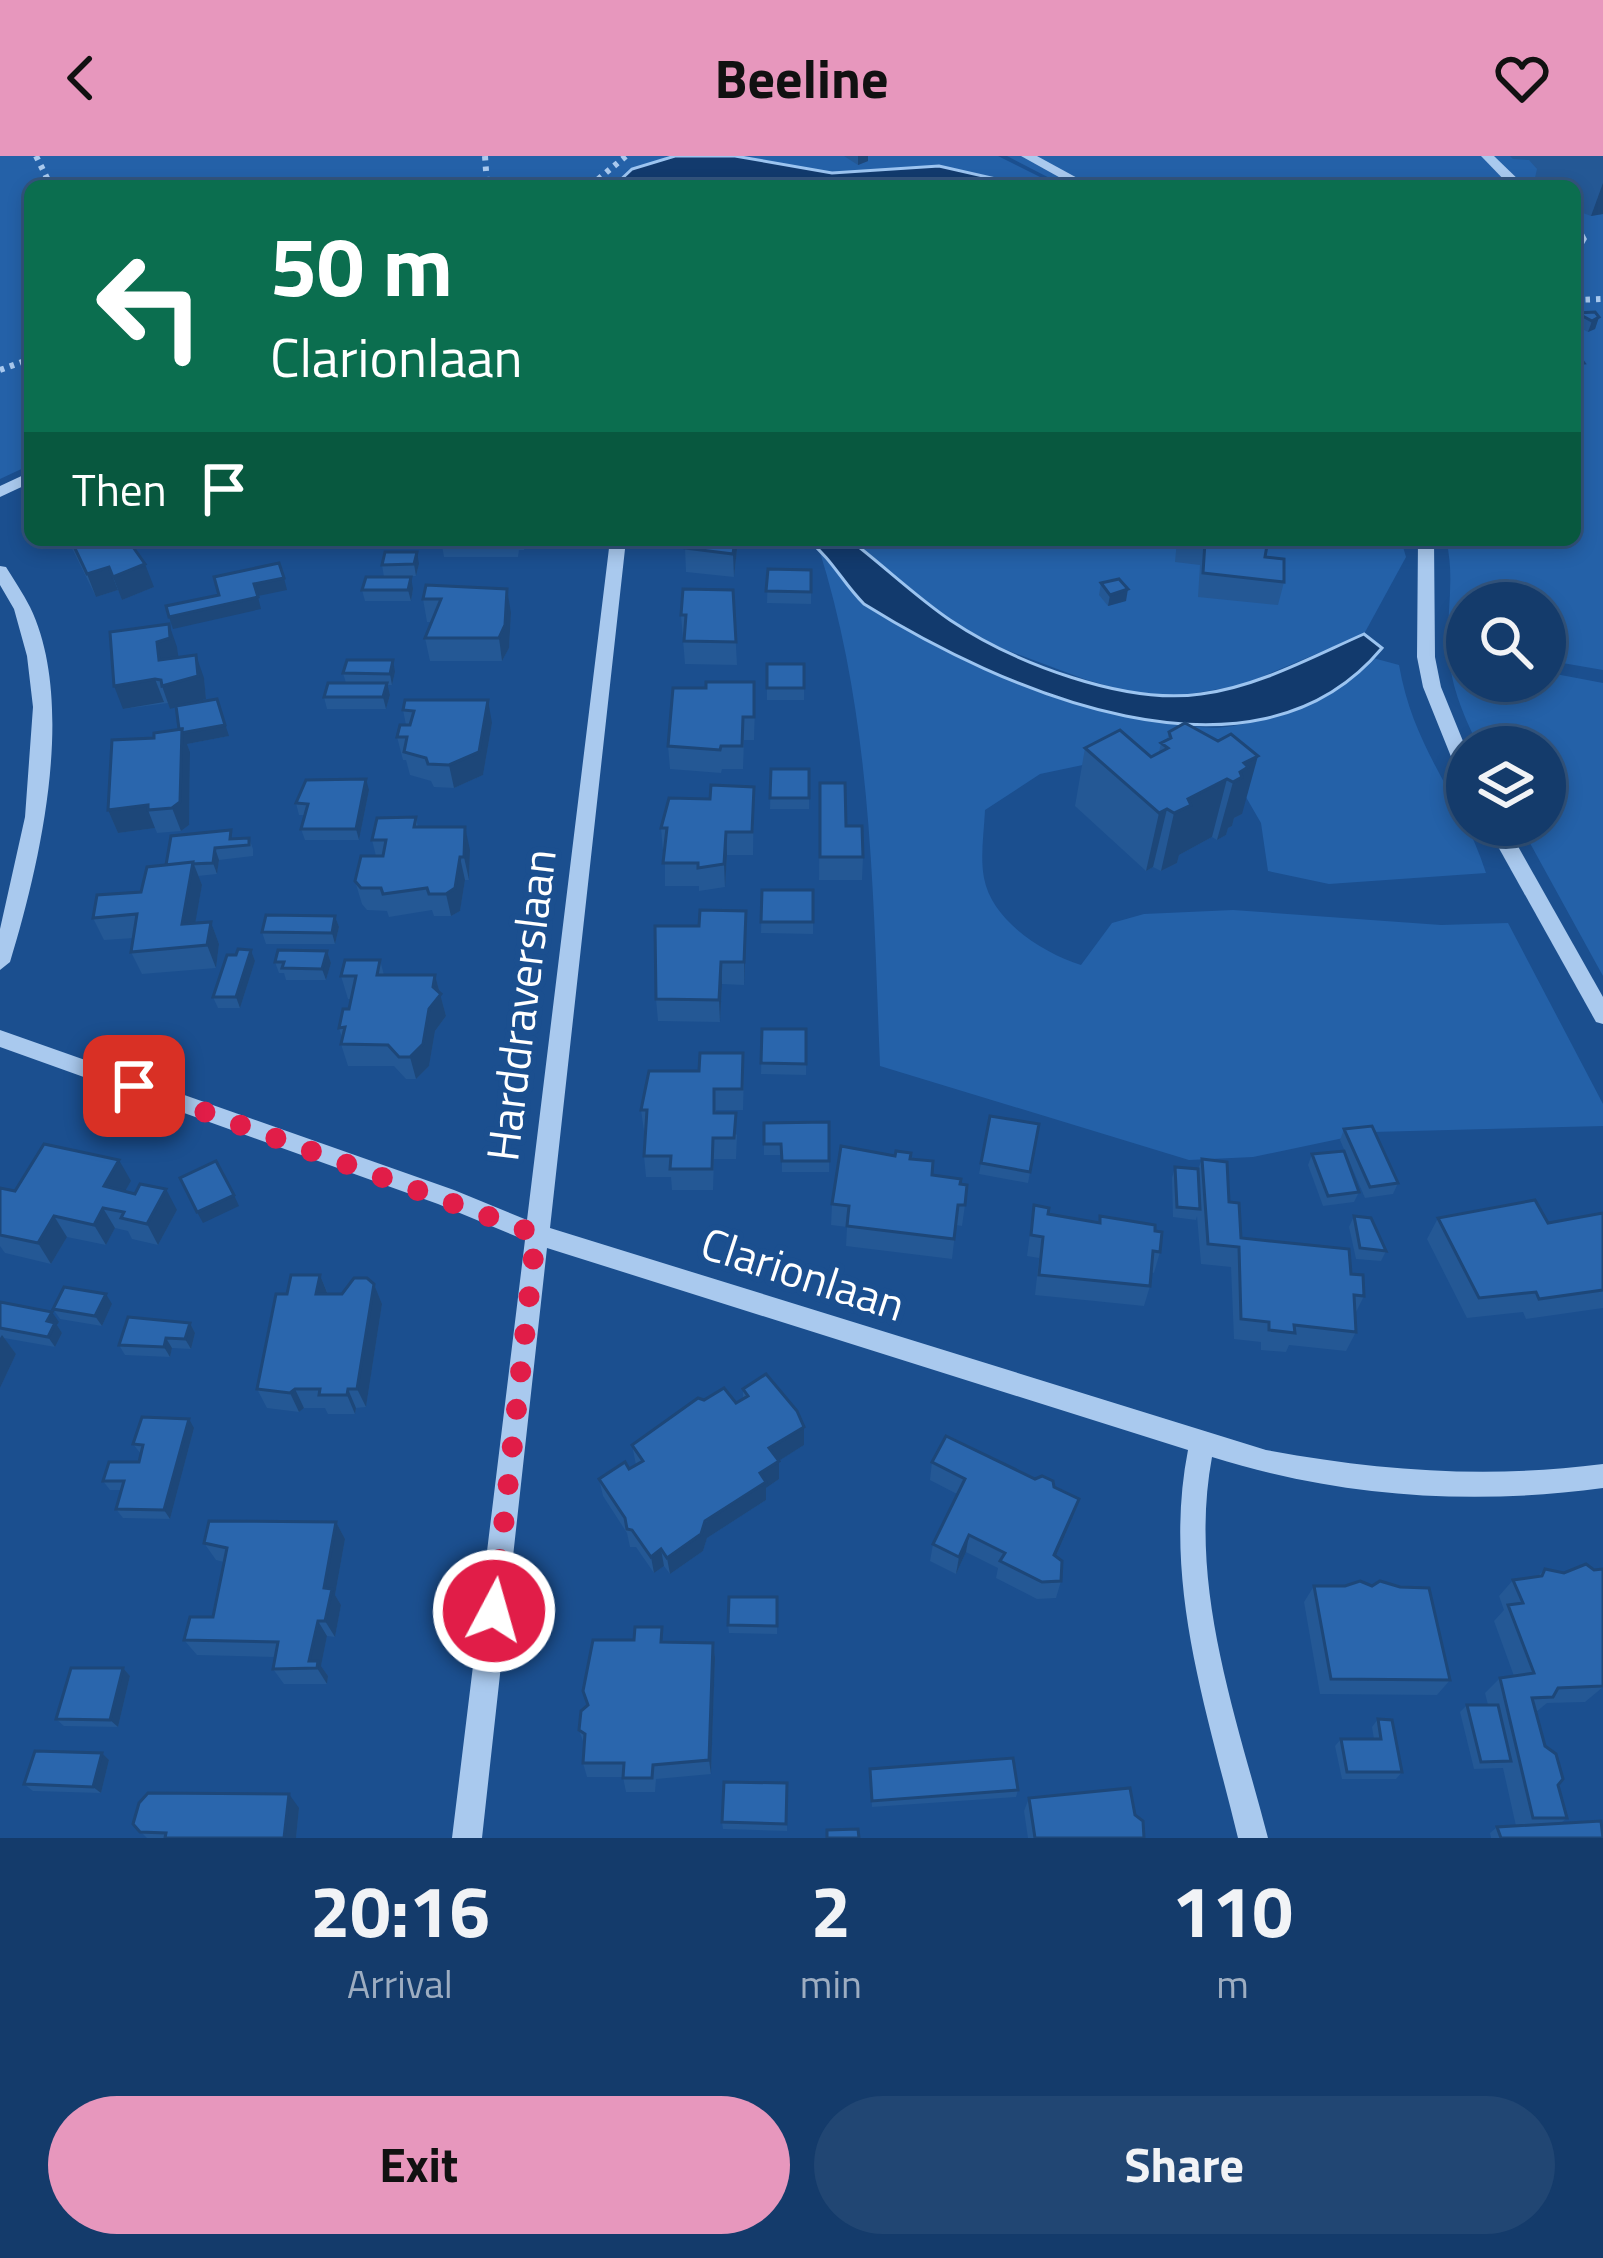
<!DOCTYPE html>
<html lang="en">
<head>
<meta charset="utf-8">
<style>
  body { margin:0; font-family:"Titillium Web",sans-serif; background:#214673; color:#f1f3f6; height:100vh; display:flex; flex-direction:column; font-size:45px; white-space:nowrap }
  * { box-sizing:border-box; margin:0 }
  p { font-size:39px; color:#9dadc1 }
  .icon { flex:none; width:66px; height:66px; fill:none; stroke:currentColor; stroke-width:2; stroke-linecap:round; stroke-linejoin:round }
  .map { position:relative; height:1682px; overflow:hidden }
  .sheet { display:flex; flex-direction:column; background:#143b6b; flex:1 }
  .sheet>* { flex:none }
  .hud { position:absolute; left:24px; top:24px; width:1557px; height:366px; border-radius:18px; box-shadow:0 6px 18px #0003,0 0 0 3px #33557e; background:#0b6e4f; color:#fff; overflow:hidden }
  .fabs { position:absolute; left:1446px; top:426px; display:grid; gap:24px }
  .fabs a { display:grid; place-items:center; width:120px; height:120px; border-radius:50%; background:#143b6b; box-shadow:0 6px 18px #0003,0 0 0 3px #33557e; font-size:60px }
  .pin { position:absolute; display:grid; place-items:center; width:102px; height:102px; color:#fff; margin:-51px; border-radius:24px; box-shadow:0 6px 18px #0006 }
  .me { position:absolute; width:132px; margin:-66px; rotate:6deg; stroke-linejoin:round; filter:drop-shadow(0 0 9px #0008) }
  .turn { display:flex; align-items:center; gap:42px; height:252px; padding:0 48px; font-size:54px }
  .turn .icon { width:156px; height:156px; stroke-width:2.5 }
  .turn b { display:block; font-size:84px; line-height:102px }
  .then { display:flex; align-items:center; height:114px; padding:0 48px; background:#0003; gap:24px; font-size:45px }
  .eta { display:flex; justify-content:space-evenly; align-items:center; height:204px; text-align:center }
  .eta b { font-size:72px; font-weight:700; line-height:84px }
  .cta { display:flex; gap:24px; margin-top:auto; padding:24px 48px }
  .cta a { flex:1; height:138px; border-radius:72px; background:#e797bd; color:#111; font-size:48px; font-weight:700; line-height:138px; text-align:center }
  .cta a+a { background:#214673; color:#f1f3f6 }
  header { display:flex; justify-content:space-between; align-items:center; height:156px; padding:0 48px; background:#e797bd; color:#111; font-size:54px; font-weight:700 }
  .map>svg:first-child { display:block }
  .green { fill:#2461a8 }
  .water { fill:#123a6d; stroke:#9cc4f0; stroke-width:3 }
  .lines { fill:none; stroke-linecap:round; stroke-linejoin:round }
  .path { stroke:#a9c9ee; stroke-width:6; stroke-dasharray:4.5 6; stroke-linecap:butt }
  .minor { fill:#a9c9ee; fill-rule:evenodd }
  .wall { fill:#245895 }
  .shaded-wall { fill:#1d4779 }
  .building { fill:#2a66ad; stroke:#1d4779; stroke-width:3 }
  .route { stroke:#e11d48; stroke-width:21; stroke-dasharray:0 37.8 }
  .labels { text-anchor:middle; stroke-width:12; stroke-linejoin:round; paint-order:stroke }
  .street-label { font-size:45px; fill:#fff; stroke:#1b4f8f }
</style>
</head>
<body>
<header><svg class="icon" aria-label="back" viewBox="0 0 24 24"><path d="M15 5l-7 7 7 7"/></svg>Beeline<svg class="icon" aria-label="heart" viewBox="0 0 24 24"><path d="M12 20l-8-8c-3-5 5-10 8-4 3-6 11-1 8 4z"/></svg></header>
<div class="map">
<svg width="1603" height="1682" viewBox="0 0 1603 1682">
  <rect width="100%" height="100%" fill="#1b4f8f"/>
  <!-- green -->
  <g class="green">
    <path d="M 0,0 L 998,0 L 1058,30 L 30,30 L 30,309 L 0,323 Z"/>
    <path d="M 1007,0 L 1603,0 L 1603,514 L 1545,504 L 1545,447 L 1467,447 L 1467,492 L 1462,493 L 1467,525 L 1545,525 L 1545,516 L 1603,527 L 1603,820 L 1520,669 L 1545,669 L 1545,591 L 1479,591 C 1465,563 1451,531 1449,499 C 1445,461 1456,423 1446,384 L 1575,384 L 1575,30 L 1065,30 Z"/>
    <path d="M 850,384 L 1401,384 L 1406,401 L 1364,478 L 1242,529 L 1172,541 L 1136,538 L 1084,523 L 1001,492 L 953,466 Z"/>
    <path d="M 819,393 L 840,413 L 842,422 C 935,500 1015,531 1132,558 C 1164,565 1200,576 1233,570 C 1285,561 1333,536 1373,502 L 1399,509 C 1414,596 1462,641 1486,717 L 1329,728 L 1268,715 L 1261,667 L 1239,629 L 1116,602 L 1040,618 L 985,654 C 984,676 980,701 984,722 C 992,765 1043,797 1081,809 L 1112,767 L 1144,758 L 1233,754 L 1441,769 L 1508,767 L 1603,948 L 1603,970 L 1372,976 L 1253,1001 L 1189,1004 L 880,910 C 873,736 872,561 819,393 Z"/>
  </g>
  <!-- water -->
  <g class="water">
    <path d="M 675,0 L 735,0 L 832,17 L 939,10 L 1027,30 L 614,30 L 632,13 Z"/>
    <path d="M 808,384 L 850,384 C 884,410 915,440 950,464 C 1014,507 1125,549 1201,538 C 1257,531 1312,501 1364,478 L 1382,492 C 1253,647 1000,533 864,448 C 842,426 833,404 808,384 Z"/>
  </g>
  <g class="lines">
    <!-- path -->
    <g class="path">
      <path d="M 36,0 L 51,30"/>
      <path d="M 485,0 L 487,29"/>
      <path d="M 449,30 L 485,26"/>
      <path d="M 590,30 L 626,0"/>
      <path d="M 1575,144 L 1603,143"/>
      <path d="M 0,214 L 30,203"/>
    </g>
    <!-- minor -->
    <g class="minor">
      <path d="M 1021,0 L 1037,0 L 1092,30 L 1075,30 Z"/>
      <path d="M 1481,0 L 1494,0 L 1525,30 L 1510,30 Z"/>
      <path d="M 1575,69 L 1580,70 L 1587,83 L 1580,95 L 1575,96 Z"/>
      <path d="M 30,316 L 30,327 L 0,341 L 0,330 Z"/>
      <path d="M 610,384 L 626,384 L 550,1072 L 1266,1294 C 1379,1315 1488,1323 1603,1308 L 1603,1332 C 1471,1350 1340,1341 1212,1301 C 1188,1430 1236,1559 1268,1682 L 1238,1682 C 1207,1554 1162,1426 1188,1294 L 547,1092 L 482,1682 L 452,1682 L 525,1084 L 438,1048 L 0,891 L 0,874 L 454,1034 L 527,1064 Z"/>
      <path d="M 1418,384 L 1434,384 L 1435,501 L 1441,531 L 1467,595 L 1467,625 L 1458,618 L 1423,531 L 1417,501 Z"/>
      <path d="M 0,410 L 6,411 C 14,424 23,437 30,451 C 77,548 40,708 10,806 L 0,814 L 0,773 L 25,661 L 33,551 L 27,500 L 14,453 L 0,429 Z"/>
      <path d="M 1486,669 L 1506,669 L 1603,841 L 1603,868 L 1596,866 Z"/>
    </g>
  </g>
  <!-- wall -->
  <g class="wall">
    <path d="M 844,0 L 868,0 L 868,5 L 858,9 Z"/>
    <path d="M 1510,0 L 1603,0 L 1603,58 L 1591,60 L 1575,54 L 1575,30 L 1537,30 L 1534,26 L 1537,13 L 1529,4 L 1513,3 Z"/>
    <path d="M 1577,157 L 1599,161 L 1595,173 L 1588,176 L 1575,169 Z"/>
    <path d="M 1575,195 L 1584,207 L 1575,229 Z"/>
    <path d="M 68,384 L 128,384 L 154,431 L 122,444 L 118,434 L 96,441 Z"/>
    <path d="M 441,384 L 526,384 L 524,394 L 519,394 L 518,401 L 444,401 Z"/>
    <path d="M 738,384 L 734,421 L 686,416 L 685,392 Z"/>
    <path d="M 1177,384 L 1268,384 L 1265,401 L 1284,426 L 1278,449 L 1198,441 L 1200,409 L 1175,406 Z"/>
    <path d="M 419,408 L 416,420 L 384,421 L 382,409 Z"/>
    <path d="M 768,413 L 811,414 L 811,448 L 767,447 Z"/>
    <path d="M 1101,427 L 1126,445 L 1108,450 L 1099,439 Z"/>
    <path d="M 426,429 L 511,457 L 509,492 L 502,505 L 430,505 L 425,482 L 431,466 L 427,466 L 423,443 Z"/>
    <path d="M 413,433 L 411,445 L 365,445 L 362,434 Z"/>
    <path d="M 733,434 L 737,509 L 685,508 L 681,459 Z"/>
    <path d="M 177,491 L 178,501 L 204,522 L 206,543 L 185,549 L 229,580 L 187,588 L 190,596 L 189,669 L 181,675 L 157,677 L 155,672 L 118,677 L 108,654 L 154,582 L 179,573 L 176,551 L 170,553 L 168,547 L 123,553 Z"/>
    <rect x="767" y="508" width="37" height="36"/>
    <path d="M 395,516 L 392,529 L 387,529 L 390,539 L 386,553 L 327,553 L 324,541 L 346,527 L 343,517 Z"/>
    <path d="M 405,544 L 492,567 L 483,619 L 454,632 L 434,631 L 431,625 L 410,619 L 406,604 L 403,604 L 397,581 L 406,569 L 403,554 Z"/>
    <path d="M 755,549 L 754,584 L 744,584 L 743,613 L 722,613 L 721,617 L 670,613 L 668,590 Z"/>
    <path d="M 1169,576 L 1218,585 L 1231,578 L 1242,658 L 1234,662 L 1232,670 L 1228,672 L 1226,679 L 1217,684 L 1212,681 L 1179,699 L 1177,707 L 1161,715 L 1153,711 L 1146,715 L 1075,650 L 1085,592 L 1151,601 L 1159,596 L 1161,587 L 1167,584 Z"/>
    <path d="M 771,613 L 809,613 L 809,653 L 770,653 Z"/>
    <path d="M 820,627 L 863,701 L 862,724 L 819,724 Z"/>
    <path d="M 754,631 L 753,699 L 727,699 L 725,731 L 699,735 L 699,730 L 665,730 L 665,695 L 663,695 L 661,672 L 710,643 Z"/>
    <path d="M 369,634 L 359,684 L 305,684 L 301,673 L 305,659 L 299,659 L 296,647 Z"/>
    <path d="M 416,661 L 418,671 L 470,694 L 469,724 L 465,724 L 460,755 L 451,760 L 434,760 L 432,754 L 389,761 L 387,755 L 367,754 L 362,748 L 355,725 L 376,700 L 372,684 Z"/>
    <path d="M 249,682 L 253,693 L 253,700 L 219,704 L 217,718 L 198,720 L 202,729 L 195,767 L 211,766 L 219,788 L 216,812 L 142,818 L 131,796 L 134,782 L 104,784 L 93,762 L 141,736 L 166,709 L 234,683 Z"/>
    <path d="M 762,734 L 813,734 L 813,778 L 761,777 Z"/>
    <path d="M 335,760 L 339,771 L 335,788 L 266,788 L 262,776 Z"/>
    <path d="M 746,777 L 744,829 L 722,828 L 720,866 L 658,865 L 656,843 Z"/>
    <path d="M 251,794 L 255,805 L 240,852 L 218,852 L 213,841 L 236,799 Z"/>
    <path d="M 327,795 L 331,807 L 326,824 L 286,824 L 284,817 L 279,817 L 275,806 Z"/>
    <path d="M 380,804 L 384,819 L 435,819 L 446,860 L 435,875 L 429,910 L 416,923 L 406,923 L 394,910 L 348,910 L 341,888 L 342,882 L 339,872 L 349,853 L 351,843 L 348,843 L 341,820 Z"/>
    <path d="M 762,873 L 806,873 L 806,919 L 761,918 Z"/>
    <path d="M 744,918 L 743,954 L 716,954 L 716,957 L 737,979 L 736,1003 L 714,1003 L 713,1034 L 672,1034 L 671,1021 L 646,1021 L 644,1000 L 646,975 L 644,975 L 641,954 Z"/>
    <path d="M 990,960 L 1039,968 L 1028,1027 L 979,1018 Z"/>
    <path d="M 829,966 L 829,1016 L 782,1016 L 782,999 L 764,999 L 764,967 Z"/>
    <path d="M 1344,973 L 1398,1027 L 1393,1038 L 1365,1042 L 1340,984 Z"/>
    <path d="M 1312,998 L 1359,1036 L 1354,1046 L 1323,1050 L 1308,1009 Z"/>
    <path d="M 910,1003 L 932,1019 L 960,1028 L 965,1049 L 962,1070 L 956,1069 L 952,1103 L 846,1090 L 847,1071 L 831,1069 L 832,1048 Z"/>
    <path d="M 1202,1003 L 1229,1046 L 1241,1082 L 1351,1118 L 1364,1140 L 1355,1158 L 1356,1176 L 1346,1195 L 1289,1189 L 1286,1196 L 1261,1194 L 1261,1186 L 1234,1183 L 1231,1111 L 1201,1108 L 1197,1060 L 1196,1064 L 1173,1061 L 1172,1022 L 1175,1011 L 1198,1013 Z"/>
    <path d="M 131,1025 L 125,1035 L 177,1054 L 158,1089 L 132,1083 L 128,1075 L 115,1072 L 106,1089 L 67,1081 L 51,1108 L 5,1097 L 0,1090 L 0,1032 L 15,1035 Z"/>
    <path d="M 1034,1049 L 1048,1058 L 1099,1067 L 1100,1060 L 1155,1075 L 1160,1096 L 1154,1117 L 1151,1116 L 1150,1130 L 1144,1150 L 1035,1139 L 1039,1102 L 1027,1100 Z"/>
    <path d="M 1603,1057 L 1603,1152 L 1526,1163 L 1523,1156 L 1467,1162 L 1427,1083 L 1438,1062 L 1548,1067 Z"/>
    <path d="M 1354,1060 L 1386,1095 L 1381,1105 L 1356,1103 L 1349,1071 Z"/>
    <path d="M 320,1119 L 328,1138 L 342,1138 L 374,1128 L 382,1148 L 366,1251 L 356,1252 L 355,1258 L 328,1258 L 325,1252 L 304,1252 L 299,1256 L 267,1252 L 257,1233 L 287,1138 Z"/>
    <path d="M 0,1146 L 59,1166 L 57,1169 L 62,1177 L 55,1191 L 4,1182 L 16,1198 L 0,1232 Z"/>
    <path d="M 112,1148 L 102,1170 L 60,1163 L 53,1153 Z"/>
    <path d="M 190,1167 L 195,1177 L 191,1193 L 172,1192 L 170,1201 L 125,1199 L 119,1189 Z"/>
    <path d="M 743,1233 L 804,1289 L 778,1305 L 779,1323 L 766,1332 L 766,1344 L 707,1382 L 703,1395 L 670,1418 L 664,1410 L 654,1417 L 636,1391 L 630,1391 L 627,1377 L 603,1340 L 599,1323 L 636,1309 L 632,1289 L 704,1244 L 736,1247 L 743,1243 Z"/>
    <path d="M 194,1272 L 170,1363 L 123,1362 L 116,1353 L 121,1334 L 110,1334 L 103,1325 L 139,1306 L 141,1298 L 133,1288 Z"/>
    <path d="M 932,1306 L 1054,1331 L 1079,1343 L 1073,1360 L 1056,1400 L 1061,1425 L 1056,1442 L 1037,1443 L 996,1422 L 998,1412 L 966,1396 L 956,1418 L 930,1405 L 933,1388 L 957,1338 L 930,1324 Z"/>
    <path d="M 336,1366 L 345,1383 L 335,1439 L 341,1449 L 335,1481 L 327,1480 L 321,1510 L 328,1520 L 327,1528 L 284,1528 L 273,1513 L 275,1501 L 197,1499 L 184,1484 L 213,1461 L 224,1406 L 216,1404 L 204,1387 Z"/>
    <path d="M 1545,1413 L 1603,1531 L 1585,1546 L 1547,1547 L 1536,1556 L 1567,1662 L 1561,1667 L 1603,1682 L 1491,1682 L 1490,1677 L 1497,1671 L 1516,1670 L 1503,1612 L 1474,1613 L 1460,1556 L 1467,1549 L 1488,1549 L 1485,1537 L 1500,1522 L 1514,1520 L 1494,1465 L 1504,1454 L 1499,1440 L 1513,1424 L 1538,1420 Z"/>
    <path d="M 1314,1430 L 1450,1524 L 1437,1539 L 1320,1538 L 1304,1446 Z"/>
    <path d="M 777,1441 L 777,1478 L 729,1477 L 728,1469 Z"/>
    <path d="M 664,1486 L 713,1487 L 715,1502 L 711,1618 L 656,1623 L 655,1636 L 626,1636 L 623,1621 L 587,1621 L 583,1607 L 584,1588 L 579,1574 L 587,1550 L 583,1535 Z"/>
    <path d="M 123,1512 L 130,1520 L 118,1571 L 64,1570 L 56,1563 Z"/>
    <path d="M 1378,1563 L 1402,1616 L 1396,1623 L 1342,1623 L 1335,1590 L 1341,1583 L 1374,1583 L 1372,1571 Z"/>
    <path d="M 102,1597 L 109,1604 L 101,1637 L 33,1635 L 24,1628 Z"/>
    <path d="M 870,1613 L 1018,1634 L 1016,1641 L 872,1651 Z"/>
    <path d="M 787,1627 L 787,1675 L 723,1673 L 722,1666 Z"/>
    <path d="M 1029,1642 L 1135,1659 L 1144,1682 L 1028,1682 L 1024,1655 Z"/>
    <path d="M 299,1652 L 296,1682 L 147,1682 L 133,1668 Z"/>
  </g>
  <!-- shaded-wall -->
  <g class="shaded-wall">
    <path d="M 858,0 L 868,0 L 868,5 L 858,9 Z"/>
    <path d="M 1603,27 L 1603,58 L 1591,60 Z"/>
    <path d="M 1599,161 L 1595,173 L 1588,176 L 1592,165 Z"/>
    <path d="M 735,384 L 738,384 L 734,421 L 733,398 Z"/>
    <path d="M 417,396 L 419,408 L 416,420 L 414,408 Z"/>
    <path d="M 145,408 L 154,431 L 122,444 L 113,421 Z"/>
    <path d="M 109,411 L 118,434 L 96,441 L 87,418 Z"/>
    <path d="M 411,421 L 413,433 L 411,445 L 408,434 Z"/>
    <path d="M 284,422 L 287,434 L 258,440 L 254,428 Z"/>
    <path d="M 507,433 L 511,457 L 509,492 L 502,505 L 499,482 Z"/>
    <path d="M 1128,433 L 1126,445 L 1108,450 L 1110,439 Z"/>
    <path d="M 258,441 L 261,453 L 173,473 L 169,461 Z"/>
    <path d="M 169,468 L 177,491 L 179,505 L 159,504 L 157,486 Z"/>
    <path d="M 196,499 L 204,522 L 206,543 L 170,553 L 162,530 Z"/>
    <path d="M 393,504 L 395,516 L 392,529 L 390,518 Z"/>
    <path d="M 155,523 L 164,546 L 123,553 L 114,530 Z"/>
    <path d="M 387,527 L 390,539 L 386,553 L 383,541 Z"/>
    <path d="M 217,543 L 229,580 L 187,588 L 190,596 L 189,669 L 181,675 L 172,652 L 179,577 Z"/>
    <path d="M 488,544 L 492,567 L 483,619 L 454,632 L 449,609 Z"/>
    <path d="M 1258,600 L 1242,658 L 1234,662 L 1232,670 L 1228,672 L 1226,679 L 1217,684 L 1233,626 L 1244,607 Z"/>
    <path d="M 366,623 L 369,634 L 359,684 L 356,673 Z"/>
    <path d="M 1227,623 L 1212,681 L 1179,699 L 1177,707 L 1161,715 L 1174,657 L 1188,643 Z"/>
    <path d="M 148,649 L 148,654 L 155,672 L 118,677 L 108,654 Z"/>
    <path d="M 1167,653 L 1153,711 L 1146,715 L 1159,657 Z"/>
    <path d="M 465,671 L 470,694 L 469,724 L 464,701 Z"/>
    <path d="M 726,676 L 727,699 L 725,731 L 724,708 Z"/>
    <path d="M 215,692 L 219,704 L 217,718 L 213,707 Z"/>
    <path d="M 460,701 L 465,724 L 460,755 L 451,760 L 446,738 Z"/>
    <path d="M 193,706 L 202,729 L 191,791 L 182,768 Z"/>
    <path d="M 746,755 L 746,777 L 744,829 L 744,806 Z"/>
    <path d="M 335,760 L 339,771 L 335,788 L 332,777 Z"/>
    <path d="M 211,766 L 219,788 L 216,812 L 207,789 Z"/>
    <path d="M 251,794 L 255,805 L 240,852 L 236,841 Z"/>
    <path d="M 327,795 L 331,807 L 326,824 L 322,813 Z"/>
    <path d="M 721,806 L 722,828 L 720,866 L 719,844 Z"/>
    <path d="M 435,819 L 446,860 L 435,875 L 429,910 L 416,923 L 410,901 Z"/>
    <path d="M 119,1004 L 131,1025 L 116,1051 L 104,1030 Z"/>
    <path d="M 166,1033 L 177,1054 L 158,1089 L 147,1068 Z"/>
    <path d="M 234,1039 L 239,1050 L 203,1067 L 197,1056 Z"/>
    <path d="M 103,1052 L 115,1072 L 106,1089 L 94,1069 Z"/>
    <path d="M 54,1060 L 67,1081 L 51,1108 L 38,1087 Z"/>
    <path d="M 320,1119 L 328,1139 L 316,1138 Z"/>
    <path d="M 374,1128 L 382,1148 L 366,1251 L 357,1233 Z"/>
    <path d="M 106,1138 L 112,1148 L 102,1170 L 95,1160 Z"/>
    <path d="M 52,1156 L 59,1166 L 57,1169 L 62,1177 L 55,1191 L 48,1181 L 47,1165 Z"/>
    <path d="M 190,1167 L 195,1177 L 191,1193 L 185,1183 Z"/>
    <path d="M 2,1179 L 16,1198 L 0,1232 L 0,1182 Z"/>
    <path d="M 166,1182 L 172,1192 L 170,1201 L 164,1191 Z"/>
    <path d="M 295,1233 L 304,1252 L 299,1256 L 290,1237 Z"/>
    <path d="M 348,1233 L 356,1252 L 355,1258 L 347,1239 Z"/>
    <path d="M 189,1263 L 194,1272 L 170,1363 L 164,1354 Z"/>
    <path d="M 804,1271 L 804,1289 L 769,1311 L 769,1292 Z"/>
    <path d="M 779,1305 L 779,1323 L 766,1332 L 766,1344 L 707,1382 L 703,1395 L 670,1418 L 667,1402 L 760,1317 Z"/>
    <path d="M 1079,1343 L 1073,1360 L 1049,1416 L 1054,1399 Z"/>
    <path d="M 336,1366 L 345,1383 L 335,1439 L 341,1449 L 335,1481 L 325,1465 L 324,1432 Z"/>
    <path d="M 969,1379 L 966,1396 L 956,1418 L 959,1401 Z"/>
    <path d="M 661,1393 L 664,1410 L 654,1417 L 651,1401 Z"/>
    <path d="M 318,1465 L 327,1480 L 321,1510 L 328,1520 L 327,1528 L 317,1512 L 309,1505 Z"/>
    <path d="M 713,1487 L 715,1502 L 711,1618 L 709,1604 Z"/>
    <path d="M 123,1512 L 130,1520 L 118,1571 L 110,1564 Z"/>
    <path d="M 102,1597 L 109,1604 L 101,1637 L 93,1631 Z"/>
    <path d="M 289,1638 L 299,1652 L 296,1682 L 284,1682 Z"/>
  </g>
  <!-- building -->
  <g class="building">
    <path d="M 1595,156 L 1599,161 L 1592,165 L 1577,157 Z"/>
    <path d="M 1575,195 L 1584,207 L 1575,208 Z"/>
    <path d="M 71,384 L 128,384 L 145,408 L 113,421 L 109,411 L 87,418 Z"/>
    <path d="M 686,384 L 735,384 L 733,398 L 685,392 Z"/>
    <path d="M 1190,384 L 1268,384 L 1265,401 L 1284,403 L 1284,426 L 1203,417 L 1205,386 Z"/>
    <path d="M 385,396 L 417,396 L 414,408 L 382,409 Z"/>
    <path d="M 279,407 L 284,422 L 254,428 L 258,441 L 169,461 L 166,450 L 219,439 L 214,421 Z"/>
    <path d="M 768,413 L 811,414 L 811,436 L 766,435 Z"/>
    <path d="M 366,421 L 411,421 L 408,434 L 362,434 Z"/>
    <path d="M 1119,423 L 1128,433 L 1110,439 L 1101,427 Z"/>
    <path d="M 426,429 L 507,433 L 505,469 L 499,482 L 425,482 L 441,443 L 423,443 Z"/>
    <path d="M 683,433 L 733,434 L 736,486 L 684,485 L 686,459 L 681,459 Z"/>
    <path d="M 169,468 L 170,482 L 157,486 L 159,504 L 196,499 L 198,520 L 162,530 L 161,524 L 155,523 L 114,530 L 110,476 Z"/>
    <path d="M 347,504 L 393,504 L 390,518 L 343,517 Z"/>
    <rect x="767" y="508" width="37" height="24"/>
    <path d="M 706,526 L 754,526 L 754,561 L 743,561 L 742,590 L 721,590 L 720,594 L 668,590 L 673,532 L 706,532 Z"/>
    <path d="M 328,527 L 387,527 L 383,541 L 324,541 Z"/>
    <path d="M 217,543 L 225,569 L 181,577 L 182,573 L 179,573 L 176,550 Z"/>
    <path d="M 405,544 L 488,544 L 479,596 L 449,609 L 428,608 L 426,602 L 404,596 L 407,581 L 397,581 L 400,569 L 410,569 L 414,555 L 403,554 Z"/>
    <path d="M 1185,567 L 1218,585 L 1231,578 L 1258,600 L 1244,607 L 1248,611 L 1240,616 L 1242,621 L 1233,626 L 1227,623 L 1188,643 L 1191,649 L 1174,657 L 1167,653 L 1159,657 L 1085,592 L 1120,574 L 1151,601 L 1168,592 L 1161,587 L 1171,582 L 1169,576 Z"/>
    <path d="M 182,573 L 180,646 L 172,652 L 148,654 L 148,649 L 108,654 L 112,584 L 154,582 L 154,577 Z"/>
    <path d="M 771,613 L 809,613 L 809,642 L 770,642 Z"/>
    <path d="M 366,623 L 356,673 L 301,673 L 308,648 L 296,647 L 306,624 Z"/>
    <path d="M 820,627 L 845,627 L 846,670 L 862,670 L 863,701 L 820,701 Z"/>
    <path d="M 711,629 L 754,631 L 752,676 L 726,676 L 724,708 L 698,712 L 698,707 L 663,707 L 667,672 L 661,672 L 669,642 L 710,643 Z"/>
    <path d="M 416,661 L 414,671 L 465,671 L 464,701 L 460,701 L 455,732 L 446,738 L 429,738 L 427,732 L 383,738 L 381,732 L 361,732 L 355,725 L 361,700 L 383,700 L 386,684 L 372,684 L 377,662 Z"/>
    <path d="M 231,674 L 230,683 L 249,682 L 249,689 L 215,692 L 213,707 L 166,709 L 171,680 Z"/>
    <path d="M 193,706 L 182,768 L 211,766 L 207,789 L 131,796 L 137,758 L 93,762 L 97,739 L 141,736 L 147,711 Z"/>
    <path d="M 762,734 L 813,734 L 813,766 L 761,766 Z"/>
    <path d="M 700,754 L 746,755 L 744,806 L 721,806 L 719,844 L 656,843 L 655,770 L 699,770 Z"/>
    <path d="M 266,759 L 335,760 L 332,777 L 262,776 Z"/>
    <path d="M 238,793 L 251,794 L 236,841 L 213,841 L 227,799 L 236,799 Z"/>
    <path d="M 278,794 L 327,795 L 322,813 L 282,812 L 284,806 L 275,806 Z"/>
    <path d="M 345,804 L 380,804 L 377,819 L 435,819 L 433,831 L 441,838 L 429,853 L 423,888 L 410,901 L 399,901 L 388,889 L 341,888 L 345,871 L 339,872 L 343,853 L 349,853 L 356,820 L 341,820 Z"/>
    <path d="M 762,873 L 806,873 L 806,908 L 761,907 Z"/>
    <path d="M 700,897 L 743,897 L 742,933 L 714,933 L 714,957 L 736,957 L 734,982 L 713,982 L 712,1013 L 670,1013 L 671,1000 L 644,1000 L 647,954 L 641,954 L 649,915 L 699,915 Z"/>
    <path d="M 990,960 L 1039,968 L 1030,1016 L 981,1007 Z"/>
    <path d="M 829,966 L 829,1005 L 782,1005 L 781,988 L 764,988 L 764,967 Z"/>
    <path d="M 1372,970 L 1398,1027 L 1370,1031 L 1344,973 Z"/>
    <path d="M 44,988 L 119,1004 L 104,1030 L 135,1038 L 140,1028 L 166,1033 L 147,1068 L 121,1062 L 124,1056 L 103,1052 L 94,1069 L 54,1060 L 38,1087 L 0,1079 L 0,1032 L 15,1035 Z"/>
    <path d="M 841,990 L 895,1000 L 896,995 L 911,997 L 910,1003 L 933,1005 L 932,1019 L 961,1023 L 960,1028 L 967,1029 L 965,1049 L 958,1049 L 954,1083 L 847,1070 L 849,1050 L 832,1048 Z"/>
    <path d="M 1344,995 L 1359,1036 L 1328,1040 L 1312,998 Z"/>
    <path d="M 1202,1003 L 1227,1006 L 1229,1046 L 1239,1047 L 1241,1082 L 1349,1093 L 1351,1118 L 1363,1119 L 1364,1140 L 1354,1139 L 1356,1176 L 1294,1169 L 1295,1177 L 1269,1174 L 1269,1166 L 1241,1163 L 1239,1091 L 1208,1088 Z"/>
    <path d="M 216,1005 L 234,1039 L 197,1056 L 180,1022 Z"/>
    <path d="M 1175,1011 L 1198,1013 L 1200,1053 L 1177,1051 Z"/>
    <path d="M 1535,1044 L 1548,1067 L 1603,1057 L 1603,1134 L 1539,1143 L 1536,1136 L 1479,1142 L 1438,1062 Z"/>
    <path d="M 1034,1049 L 1049,1052 L 1048,1058 L 1100,1067 L 1100,1060 L 1155,1069 L 1155,1075 L 1162,1076 L 1160,1096 L 1153,1095 L 1150,1130 L 1039,1119 L 1043,1081 L 1031,1079 Z"/>
    <path d="M 1354,1060 L 1371,1062 L 1386,1095 L 1360,1092 Z"/>
    <path d="M 291,1119 L 320,1119 L 316,1138 L 342,1138 L 354,1122 L 367,1122 L 374,1128 L 357,1233 L 348,1233 L 347,1239 L 319,1239 L 320,1233 L 295,1233 L 290,1237 L 257,1233 L 276,1138 L 287,1138 Z"/>
    <path d="M 64,1131 L 106,1138 L 95,1160 L 53,1153 Z"/>
    <path d="M 0,1146 L 52,1156 L 47,1165 L 55,1167 L 48,1181 L 0,1172 Z"/>
    <path d="M 128,1161 L 190,1167 L 185,1183 L 166,1182 L 164,1191 L 119,1189 Z"/>
    <path d="M 766,1218 L 797,1255 L 804,1271 L 769,1292 L 779,1305 L 760,1317 L 766,1326 L 705,1365 L 701,1378 L 667,1402 L 661,1393 L 651,1401 L 632,1374 L 627,1373 L 625,1362 L 599,1323 L 625,1306 L 629,1313 L 643,1305 L 632,1289 L 698,1242 L 704,1244 L 724,1232 L 736,1247 L 748,1240 L 743,1233 Z"/>
    <path d="M 142,1261 L 189,1263 L 164,1354 L 116,1353 L 124,1325 L 103,1325 L 109,1306 L 139,1306 L 143,1289 L 133,1288 Z"/>
    <path d="M 946,1280 L 1035,1323 L 1042,1320 L 1053,1325 L 1054,1331 L 1079,1343 L 1054,1399 L 1062,1405 L 1061,1425 L 1042,1426 L 1000,1405 L 1005,1397 L 969,1379 L 959,1401 L 933,1388 L 965,1323 L 932,1306 Z"/>
    <path d="M 209,1365 L 336,1366 L 324,1432 L 332,1433 L 325,1465 L 318,1465 L 309,1505 L 318,1505 L 317,1512 L 273,1513 L 278,1486 L 184,1484 L 190,1461 L 213,1461 L 227,1392 L 204,1387 Z"/>
    <path d="M 1586,1408 L 1594,1414 L 1603,1413 L 1603,1530 L 1558,1532 L 1553,1541 L 1532,1542 L 1545,1590 L 1556,1598 L 1563,1623 L 1558,1629 L 1567,1662 L 1533,1662 L 1500,1522 L 1534,1517 L 1508,1449 L 1523,1447 L 1513,1424 L 1542,1420 L 1545,1413 L 1564,1417 Z"/>
    <path d="M 1360,1425 L 1372,1430 L 1380,1425 L 1400,1431 L 1429,1432 L 1450,1524 L 1331,1523 L 1314,1430 L 1345,1430 Z"/>
    <path d="M 729,1441 L 777,1441 L 777,1470 L 728,1469 Z"/>
    <path d="M 635,1471 L 662,1471 L 661,1486 L 713,1487 L 709,1604 L 653,1609 L 652,1622 L 623,1622 L 624,1607 L 583,1607 L 585,1578 L 579,1574 L 581,1555 L 588,1549 L 583,1535 L 593,1484 L 634,1484 Z"/>
    <path d="M 71,1512 L 123,1512 L 110,1564 L 56,1563 Z"/>
    <path d="M 1467,1549 L 1498,1549 L 1511,1605 L 1481,1606 Z"/>
    <path d="M 1378,1563 L 1392,1564 L 1402,1616 L 1347,1616 L 1341,1583 L 1381,1583 Z"/>
    <path d="M 35,1595 L 102,1597 L 93,1631 L 24,1628 Z"/>
    <path d="M 1013,1602 L 1018,1634 L 872,1645 L 870,1613 Z"/>
    <path d="M 724,1626 L 787,1627 L 786,1668 L 722,1666 Z"/>
    <path d="M 1130,1632 L 1135,1659 L 1143,1665 L 1144,1682 L 1035,1682 L 1029,1642 Z"/>
    <path d="M 148,1637 L 289,1638 L 284,1682 L 165,1682 L 166,1677 L 140,1676 L 133,1668 L 139,1647 Z"/>
    <path d="M 1601,1665 L 1603,1682 L 1501,1682 L 1497,1671 Z"/>
    <path d="M 858,1673 L 859,1682 L 827,1682 L 827,1674 Z"/>
  </g>
  <g class="lines">
    <!-- route -->
    <path class="route" d="M 134,930 L 536,1078 L 494,1455"/>
  </g>
  <g class="labels">
    <!-- street labels -->
    <g class="street-label">
      <text transform="translate(521 849) rotate(-83)" y="16">Harddraverslaan</text>
      <text transform="translate(803 1118) rotate(18)" y="16">Clarionlaan</text>
    </g>
  </g>
</svg>
<div class="fabs">
<a><svg class="icon" aria-label="search" viewBox="0 0 24 24"><circle cx="10" cy="10" r="6"/><path d="M15 15l6 6"/></svg></a>
<a><svg class="icon" aria-label="layers" viewBox="0 0 24 24"><path d="M12 4l9 5-9 5-9-5zM3 14l9 5 9-5"/></svg></a>
</div>
<div class="pin" style="left:134px;top:930px;background:#d93025"><svg class="icon" aria-label="arrive" viewBox="0 0 24 24"><path d="M6 21V4h12l-3 4 3 4H6"/></svg></div>
<svg class="me" style="left:494px;top:1455px" viewBox="-20 -20 40 40"><circle r="17" fill="#e11d48" stroke="#fff" stroke-width="3"/><path d="M0-11L8 9 0 5-8 9z" fill="#fff"/></svg>
<div class="hud">
<div class="turn"><svg class="icon" aria-label="left" viewBox="0 0 24 24"><path d="M17 20v-9H6M10 6l-5 5 5 5"/></svg><div><b>50 m</b>Clarionlaan</div></div>
<div class="then">Then<svg class="icon" aria-label="arrive" viewBox="0 0 24 24"><path d="M6 21V4h12l-3 4 3 4H6"/></svg></div>
</div>
</div>
<section class="sheet">
<div class="eta">
<div><b>20:16</b><p>Arrival</p></div>
<div><b>2</b><p>min</p></div>
<div><b>110</b><p>m</p></div>
</div>
<div class="cta"><a>Exit</a><a>Share</a></div>
</section>
</body>
</html>
